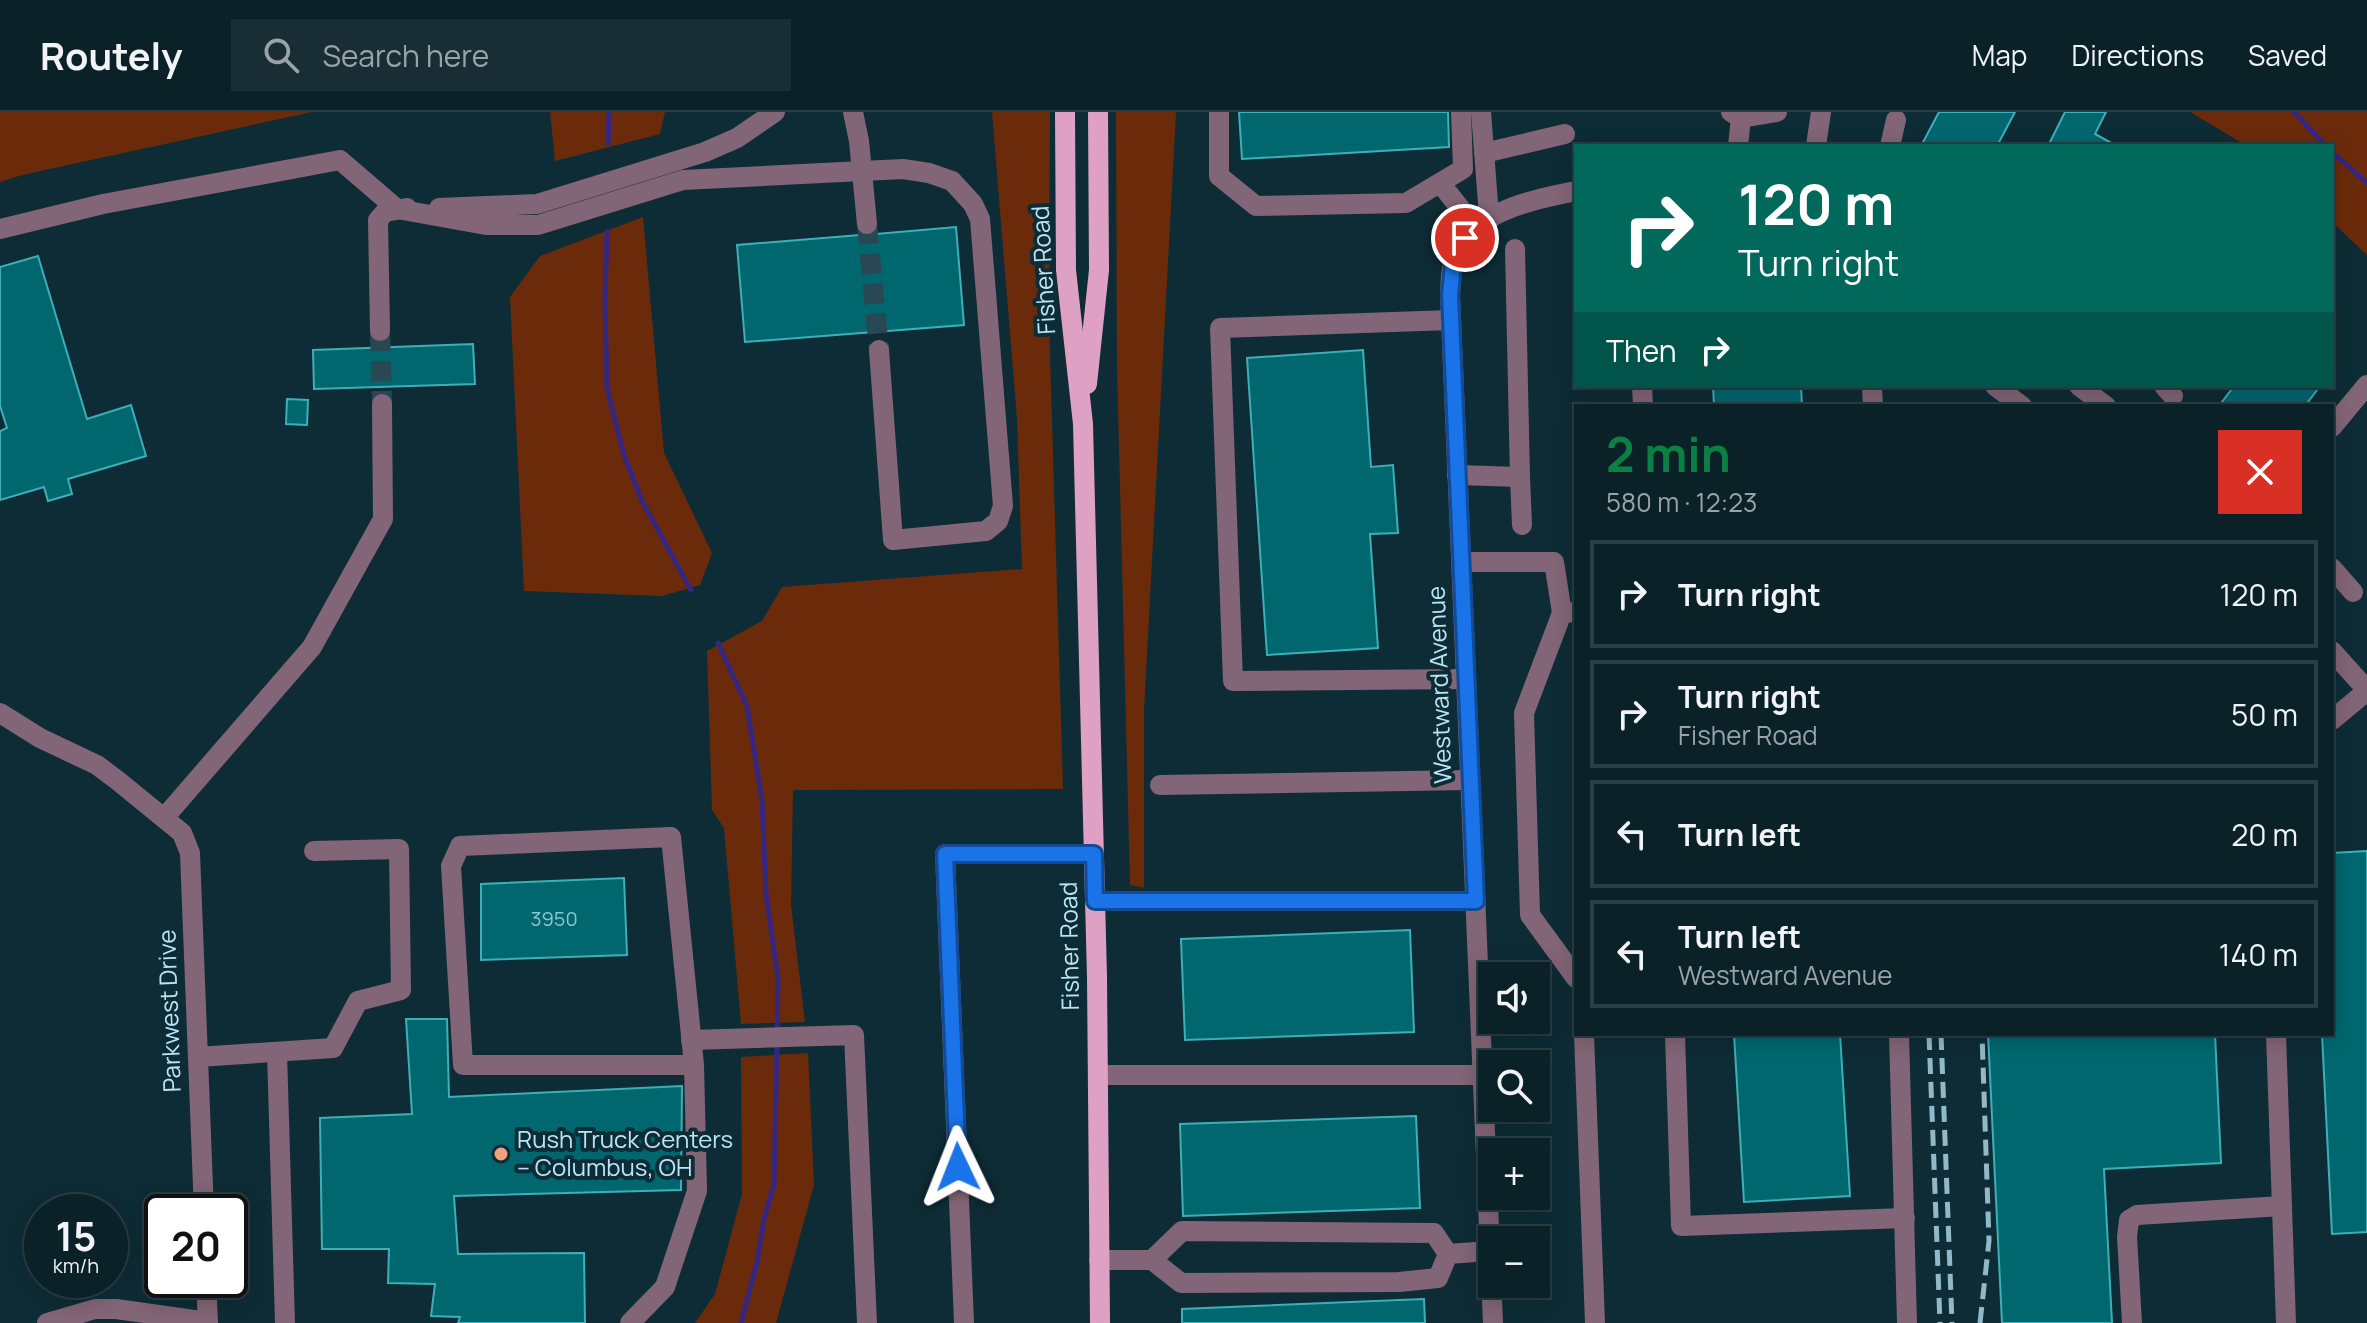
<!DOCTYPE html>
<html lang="en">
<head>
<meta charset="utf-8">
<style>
  body { margin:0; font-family:Manrope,sans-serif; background:#182e34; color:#f1f3f6; height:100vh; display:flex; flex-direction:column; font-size:30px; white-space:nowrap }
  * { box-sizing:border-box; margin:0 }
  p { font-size:26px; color:#99a3a8 }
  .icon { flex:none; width:44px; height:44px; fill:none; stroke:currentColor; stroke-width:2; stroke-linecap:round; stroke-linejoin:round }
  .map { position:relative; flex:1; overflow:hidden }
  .drawer { position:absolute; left:1574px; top:292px; width:760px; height:632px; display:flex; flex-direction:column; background:#0a2128; border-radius:0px; box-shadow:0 4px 20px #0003,0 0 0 2px #2a3e45 }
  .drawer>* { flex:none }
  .guide { position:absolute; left:1574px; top:32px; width:760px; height:244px; border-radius:0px; box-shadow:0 4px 20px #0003,0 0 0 2px #2a3e45; background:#00695c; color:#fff; overflow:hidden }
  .controls { position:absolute; left:1478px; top:850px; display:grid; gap:16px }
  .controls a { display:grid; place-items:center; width:72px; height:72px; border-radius:0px; background:#0a2128; box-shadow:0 4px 20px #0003,0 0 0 2px #2a3e45; font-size:40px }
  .speed { position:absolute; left:24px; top:1082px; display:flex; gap:16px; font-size:40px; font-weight:700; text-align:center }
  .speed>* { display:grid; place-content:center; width:104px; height:104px; border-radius:50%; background:#0a2128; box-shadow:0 4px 20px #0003,0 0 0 2px #2a3e45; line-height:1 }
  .speed small { font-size:20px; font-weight:400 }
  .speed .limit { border:4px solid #111; border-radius:12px; background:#fff; color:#111 }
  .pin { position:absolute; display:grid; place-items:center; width:68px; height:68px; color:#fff; margin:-34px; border:4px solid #fff; border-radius:50%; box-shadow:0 2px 8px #0007 }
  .me { position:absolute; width:88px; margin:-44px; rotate:358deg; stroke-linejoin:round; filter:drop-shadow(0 0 6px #0008) }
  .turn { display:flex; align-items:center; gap:28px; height:168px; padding:0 32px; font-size:36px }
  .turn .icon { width:104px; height:104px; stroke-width:2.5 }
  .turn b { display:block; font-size:56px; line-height:68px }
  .then { display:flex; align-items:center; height:76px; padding:0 32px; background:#0003; gap:16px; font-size:30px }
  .round { display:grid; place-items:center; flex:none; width:84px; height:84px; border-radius:0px; background:#182e34 }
  .head { display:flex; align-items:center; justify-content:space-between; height:136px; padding:0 32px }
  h1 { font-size:48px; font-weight:700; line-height:60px; color:#0b8043 }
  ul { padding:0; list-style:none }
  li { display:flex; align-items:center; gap:24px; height:108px; margin:0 16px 12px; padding:0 16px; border:4px solid #2a3e45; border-radius:0px }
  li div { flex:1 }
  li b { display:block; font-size:30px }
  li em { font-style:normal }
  header { display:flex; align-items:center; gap:48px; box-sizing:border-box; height:112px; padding:0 40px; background:#0a2128; border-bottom:2px solid #2a3e45 }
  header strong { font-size:38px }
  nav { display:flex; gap:44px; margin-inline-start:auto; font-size:28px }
  .search { width:560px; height:72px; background:#182e34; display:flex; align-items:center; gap:20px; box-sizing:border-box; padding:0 28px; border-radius:0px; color:#99a3a8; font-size:30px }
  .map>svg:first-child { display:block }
  .green { fill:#6b2b0a }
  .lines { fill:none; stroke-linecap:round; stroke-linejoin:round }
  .stream { stroke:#352682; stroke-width:5 }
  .building { fill:#00676f; stroke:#3dafb9; stroke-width:2 }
  .minor-tunnel { stroke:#284853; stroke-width:20; stroke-dasharray:20 10; stroke-linecap:butt }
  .minor { stroke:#826576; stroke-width:20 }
  .major { stroke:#dea1c4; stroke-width:20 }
  .rail { stroke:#91b9c8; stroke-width:5; stroke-dasharray:16 8; stroke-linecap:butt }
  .route-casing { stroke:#114b97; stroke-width:20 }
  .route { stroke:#1a73e8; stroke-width:14 }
  .poi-dot { fill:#f2a07e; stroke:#0e2c36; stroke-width:3 }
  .labels { text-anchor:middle; stroke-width:8; stroke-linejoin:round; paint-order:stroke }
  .number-label { font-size:20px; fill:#8cc6d4 }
  .street-label { font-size:24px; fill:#bae5f6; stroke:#0e2c36 }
  .poi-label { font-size:24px; fill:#bae5f6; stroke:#0e2c36; text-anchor:start }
</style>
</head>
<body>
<header>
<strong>Routely</strong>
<div class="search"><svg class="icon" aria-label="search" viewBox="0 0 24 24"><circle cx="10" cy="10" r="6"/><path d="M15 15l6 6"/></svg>Search here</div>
<nav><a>Map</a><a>Directions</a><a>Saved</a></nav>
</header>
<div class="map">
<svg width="2367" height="1211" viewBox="0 0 2367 1211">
  <rect width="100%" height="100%" fill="#0e2c36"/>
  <!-- green -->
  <g class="green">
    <path d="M 0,0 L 312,0 L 22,63 L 0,70 Z"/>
    <path d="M 550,0 L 665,0 L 660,22 L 555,49 Z"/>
    <path d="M 992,0 L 1050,0 L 1049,209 L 1063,677 L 793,678 L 791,793 L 805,910 L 741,912 L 724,716 L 712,698 L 707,539 L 762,509 L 782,475 L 1022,457 L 1017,307 Z"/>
    <path d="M 1116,0 L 1176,0 L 1144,598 L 1144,776 L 1130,773 L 1117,256 Z"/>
    <path d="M 2190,0 L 2367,0 L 2367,143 L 2332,110 L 2332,34 L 2247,34 Z"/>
    <path d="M 643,105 L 664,341 L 712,441 L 700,473 L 662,484 L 524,479 L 510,185 L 540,144 Z"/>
    <path d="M 808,941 L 814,1073 L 776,1211 L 695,1211 L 715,1182 L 742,1082 L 741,945 Z"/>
  </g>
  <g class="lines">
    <!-- stream -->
    <g class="stream">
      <path d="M 2294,0 L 2326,34"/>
      <path d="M 608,32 L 609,0"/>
      <path d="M 2332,40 L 2367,71"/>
      <path d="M 607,119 L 605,190 L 607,276 L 624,343 L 642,389 L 691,478"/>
      <path d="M 718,531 L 747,594 L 762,688 L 766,782 L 778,866 L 777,922"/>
      <path d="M 741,1211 L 757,1150 L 764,1107 L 774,1072 L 777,932"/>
    </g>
  </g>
  <!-- building -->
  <g class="building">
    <path d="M 1239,0 L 1448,0 L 1449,35 L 1242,47 Z"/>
    <path d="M 1939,0 L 2015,0 L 1997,34 L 1921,34 Z"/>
    <path d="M 2065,0 L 2106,0 L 2095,22 L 2117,34 L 2048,34 Z"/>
    <path d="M 956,115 L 964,213 L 745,230 L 737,133 L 860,123 L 867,125 L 876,122 Z"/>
    <path d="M 38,144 L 87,307 L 131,293 L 146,344 L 68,367 L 72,382 L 48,389 L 44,375 L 0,388 L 0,319 L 7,316 L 0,294 L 0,155 Z"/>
    <path d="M 473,232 L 475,272 L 314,277 L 313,238 Z"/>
    <path d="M 1363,238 L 1371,355 L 1393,353 L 1398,421 L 1370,422 L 1378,536 L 1267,543 L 1247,246 Z"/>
    <path d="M 1713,274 L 1801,274 L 1802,294 L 1714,294 Z"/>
    <path d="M 2234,274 L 2320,274 L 2305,294 L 2219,294 Z"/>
    <path d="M 287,287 L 308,288 L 307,313 L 286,312 Z"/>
    <path d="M 2367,739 L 2367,1120 L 2332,1122 L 2322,922 L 2332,922 L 2332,741 Z"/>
    <path d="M 624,766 L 627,843 L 481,848 L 481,772 Z"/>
    <path d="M 1410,818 L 1414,920 L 1185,928 L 1181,827 Z"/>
    <path d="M 406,907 L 447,907 L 449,985 L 682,974 L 681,1078 L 454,1084 L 458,1142 L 584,1141 L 585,1211 L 458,1211 L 460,1205 L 431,1204 L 435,1172 L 388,1171 L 389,1137 L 322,1137 L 320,1006 L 412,1002 Z"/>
    <path d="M 1734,922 L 1840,922 L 1850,1084 L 1744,1090 Z"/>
    <path d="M 1988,922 L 2215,922 L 2221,1051 L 2104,1057 L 2112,1211 L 2002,1211 Z"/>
    <path d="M 1416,1004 L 1420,1096 L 1183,1104 L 1180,1012 Z"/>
    <path d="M 1424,1187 L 1425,1211 L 1182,1211 L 1182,1197 Z"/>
  </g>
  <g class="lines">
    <!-- minor-tunnel -->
    <g class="minor-tunnel">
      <path d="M 867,112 L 879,238"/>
      <path d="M 380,219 L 382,292"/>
    </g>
    <!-- minor -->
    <g class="minor">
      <path d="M 853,0 L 859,29 L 867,112"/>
      <path d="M 1219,0 L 1219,64 L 1256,94 L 1406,91 L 1463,57 L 1461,0"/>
      <path d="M 1481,0 L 1489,104"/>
      <path d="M 1731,0 L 1741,6 L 1777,0"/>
      <path d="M 1738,34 L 1741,6"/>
      <path d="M 1816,34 L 1821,0"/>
      <path d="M 1890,34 L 1896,8"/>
      <path d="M 1484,41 L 1565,22"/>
      <path d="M 1440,71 L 1476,116"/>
      <path d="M 439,96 L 537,92 L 705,40 L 737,26 L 775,0"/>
      <path d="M 0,117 L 103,92 L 340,48 L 397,97 L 486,113 L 538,113 L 683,68 L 903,57 L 929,61 L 952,69 L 973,92 L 980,107 L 1003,394 L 998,409 L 986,419 L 893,428 L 879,238"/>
      <path d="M 1451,208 L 1220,216 L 1233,569 L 1465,567"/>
      <path d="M 380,219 L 378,108 L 385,100 L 407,96"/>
      <path d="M 1642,274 L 1643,294"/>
      <path d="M 1872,274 L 1873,294"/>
      <path d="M 1995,274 L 2022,294"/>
      <path d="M 2079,274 L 2106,294"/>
      <path d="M 2164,274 L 2173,284"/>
      <path d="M 2332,315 L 2367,273"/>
      <path d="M 1457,363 L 1520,365 L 1515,137"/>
      <path d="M 1520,365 L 1522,413"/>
      <path d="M 1461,450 L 1554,450 L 1562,501"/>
      <path d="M 2332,456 L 2353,480"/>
      <path d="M 1576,500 L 1562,501 L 1524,601 L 1530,803 L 1576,866"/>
      <path d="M 2332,539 L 2367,578"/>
      <path d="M 0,601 L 40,626 L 97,653 L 117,668 L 182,721 L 190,741 L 204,1100"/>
      <path d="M 2332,608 L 2367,579"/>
      <path d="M 1160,673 L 1469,668"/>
      <path d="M 164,706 L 312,535 L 383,407 L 382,292"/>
      <path d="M 1095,789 L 1476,789"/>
      <path d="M 1584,922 L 1595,1211"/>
      <path d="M 1675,922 L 1681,1114 L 1905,1106"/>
      <path d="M 1899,922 L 1907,1211"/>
      <path d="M 2276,922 L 2286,1211"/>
      <path d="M 691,928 L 854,923 L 867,1211"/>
      <path d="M 277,940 L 285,1211"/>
      <path d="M 198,945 L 333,936 L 358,889 L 401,878 L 399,737 L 314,739"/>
      <path d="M 1098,963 L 1483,963"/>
      <path d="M 1448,1142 L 1490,1139"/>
      <path d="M 1099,1148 L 1152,1148 L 1182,1119 L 1434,1121 L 1448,1142 L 1438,1166 L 1399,1170 L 1181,1171 L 1152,1148"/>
      <path d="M 206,1168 L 208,1211"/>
      <path d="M 47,1211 L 95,1197 L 116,1197 L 208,1210"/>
      <path d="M 630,1211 L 665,1175 L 697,1079 L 694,953 L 671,725 L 460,734 L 451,754 L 463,953 L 694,953"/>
      <path d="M 964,1211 L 945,742 L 1094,742"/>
      <path d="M 1493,1211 L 1450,183 C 1451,173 1450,161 1453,152 C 1470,99 1528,89 1576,79"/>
      <path d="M 2132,1211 L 2127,1125 L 2129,1108 L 2137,1103 L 2282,1094"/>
    </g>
    <!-- major -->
    <g class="major">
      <path d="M 1065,0 L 1066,158 L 1083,312 L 1097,865 L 1100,1211"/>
      <path d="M 1087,272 L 1099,158 L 1098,0"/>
    </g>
    <!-- rail -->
    <g class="rail">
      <path d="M 1929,922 L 1940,1211"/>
      <path d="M 1941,922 L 1952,1211"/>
      <path d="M 1980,1211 L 1989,1129 L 1982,922"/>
    </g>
  </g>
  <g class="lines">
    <defs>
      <path id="route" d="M 958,1055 L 945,742 L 1094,742 L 1095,789 L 1476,789 L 1450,183 L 1453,153 L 1465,126"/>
    </defs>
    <!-- route casing -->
    <use href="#route" class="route-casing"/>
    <!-- route -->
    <use href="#route" class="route"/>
  </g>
  <!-- markers -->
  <circle class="poi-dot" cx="501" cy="1042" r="8"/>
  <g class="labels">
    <!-- number labels -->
    <g class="number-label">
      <text x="554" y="814">3950</text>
    </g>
    <!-- street labels -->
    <g class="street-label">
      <text transform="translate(1044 158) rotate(-93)" y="8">Fisher Road</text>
      <text transform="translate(1440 573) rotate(-92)" y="8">Westward Avenue</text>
      <text transform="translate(1070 834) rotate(-91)" y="8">Fisher Road</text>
      <text transform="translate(170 899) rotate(-92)" y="8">Parkwest Drive</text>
    </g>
    <!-- poi labels -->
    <g class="poi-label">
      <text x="517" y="1036">Rush Truck Centers<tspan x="517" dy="28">– Columbus, OH</tspan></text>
    </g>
  </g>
</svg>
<div class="controls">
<a><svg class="icon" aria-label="sound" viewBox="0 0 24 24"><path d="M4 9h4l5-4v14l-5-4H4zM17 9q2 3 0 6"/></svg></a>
<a><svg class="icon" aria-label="search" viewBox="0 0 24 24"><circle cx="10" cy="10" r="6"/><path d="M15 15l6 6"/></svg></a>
<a>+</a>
<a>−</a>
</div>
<div class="speed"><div>15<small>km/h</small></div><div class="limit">20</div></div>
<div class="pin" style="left:1465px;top:126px;background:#d93025"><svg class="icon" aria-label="arrive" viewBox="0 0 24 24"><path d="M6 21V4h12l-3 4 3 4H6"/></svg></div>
<svg class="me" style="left:958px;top:1055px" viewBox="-20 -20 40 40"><path d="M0-17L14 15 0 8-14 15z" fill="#1a73e8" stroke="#fff" stroke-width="4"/></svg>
<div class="guide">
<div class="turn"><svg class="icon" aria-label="right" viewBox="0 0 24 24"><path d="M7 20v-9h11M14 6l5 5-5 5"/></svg><div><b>120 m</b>Turn right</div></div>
<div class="then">Then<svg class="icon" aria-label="right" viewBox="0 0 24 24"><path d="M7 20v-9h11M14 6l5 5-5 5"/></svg></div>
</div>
<section class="drawer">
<div class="head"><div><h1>2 min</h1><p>580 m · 12:23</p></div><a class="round" style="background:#d93025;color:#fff"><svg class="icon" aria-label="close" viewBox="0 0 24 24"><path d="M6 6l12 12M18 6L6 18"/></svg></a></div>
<ul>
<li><svg class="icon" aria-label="right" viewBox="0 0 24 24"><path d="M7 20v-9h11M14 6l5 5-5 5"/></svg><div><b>Turn right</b></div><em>120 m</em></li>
<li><svg class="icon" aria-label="right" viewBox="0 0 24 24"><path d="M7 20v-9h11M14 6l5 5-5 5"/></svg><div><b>Turn right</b><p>Fisher Road</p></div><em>50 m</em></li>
<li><svg class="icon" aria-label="left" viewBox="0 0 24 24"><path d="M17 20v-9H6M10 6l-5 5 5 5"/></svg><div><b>Turn left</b></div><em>20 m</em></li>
<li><svg class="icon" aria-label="left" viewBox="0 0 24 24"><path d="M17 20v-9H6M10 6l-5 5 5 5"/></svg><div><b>Turn left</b><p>Westward Avenue</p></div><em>140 m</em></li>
</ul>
</section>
</div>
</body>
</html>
